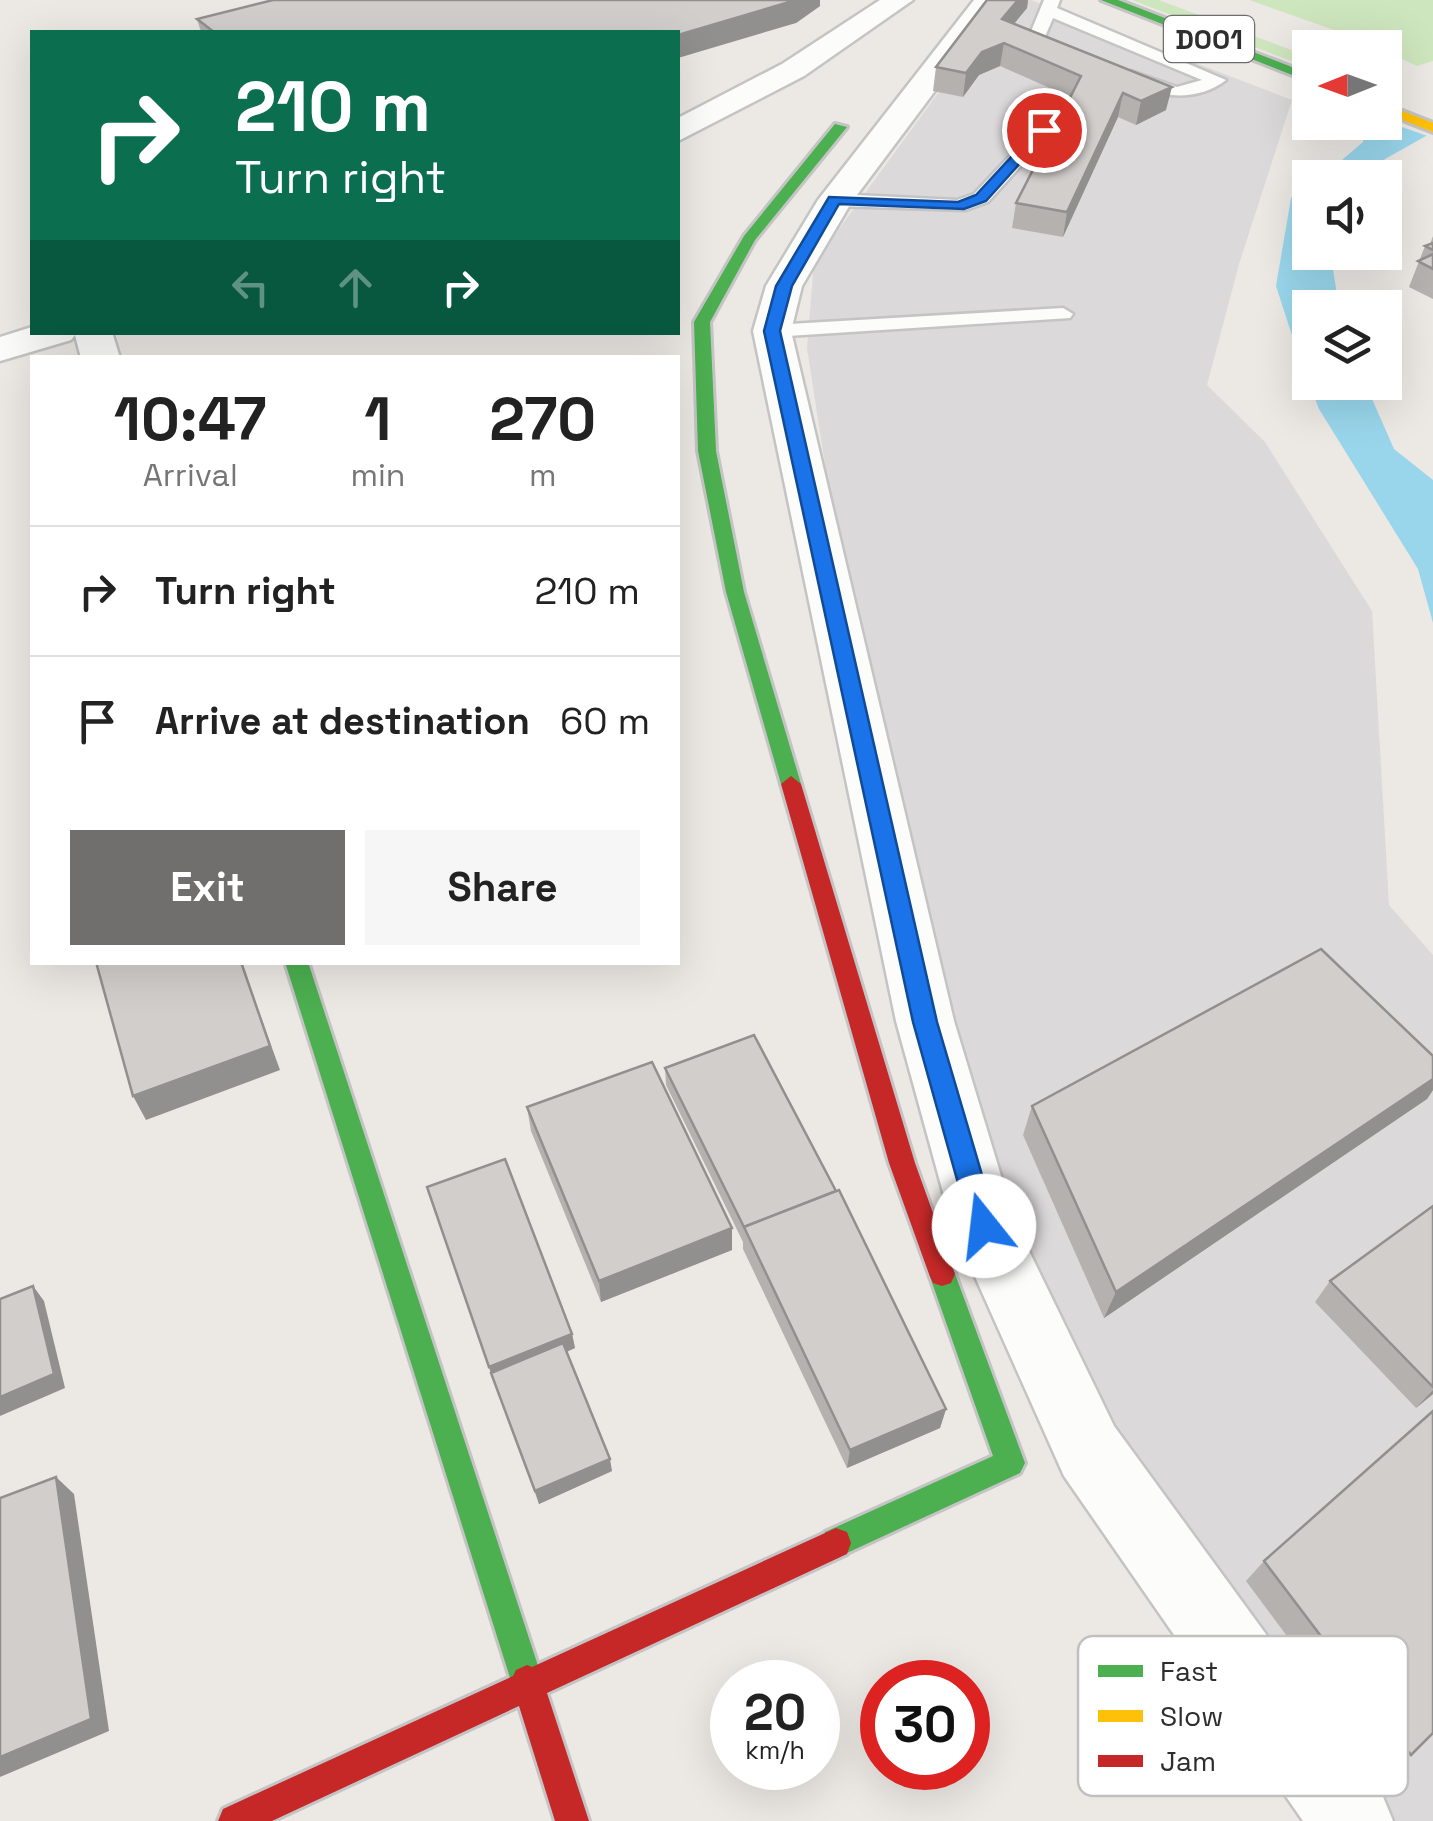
<!DOCTYPE html>
<html lang="en">
<head>
<meta charset="utf-8">
<style>
  body { margin:0; font-family:"Space Grotesk",sans-serif; background:#f6f6f6; color:#222; height:100vh; display:flex; flex-direction:column; font-size:38px; white-space:nowrap }
  * { box-sizing:border-box; margin:0 }
  p { font-size:32px; color:#767676 }
  .icon { flex:none; width:55px; height:55px; fill:none; stroke:currentColor; stroke-width:2; stroke-linecap:round; stroke-linejoin:round }
  .map { position:relative; flex:1; overflow:hidden }
  .panel { position:absolute; left:30px; top:355px; width:650px; height:610px; display:flex; flex-direction:column; background:#fff; border-radius:0px; box-shadow:0 10px 40px #0002 }
  .panel>* { flex:none }
  .hud { position:absolute; left:30px; top:30px; width:650px; height:305px; border-radius:0px; box-shadow:0 10px 40px #0002; background:#0b6e4f; color:#fff; overflow:hidden }
  .needle { width:65px; rotate:269deg }
  .tools { position:absolute; left:1292px; top:30px; display:grid; gap:20px }
  .tools a { display:grid; place-items:center; width:110px; height:110px; border-radius:0px; background:#fff; box-shadow:0 10px 40px #0002; font-size:50px }
  .speed { position:absolute; left:710px; top:1660px; display:flex; gap:20px; font-size:50px; font-weight:700; text-align:center }
  .speed>* { display:grid; place-content:center; width:130px; height:130px; border-radius:50%; background:#fff; box-shadow:0 10px 40px #0002; line-height:1 }
  .speed small { font-size:25px; font-weight:400 }
  .speed .limit { border:15px solid #d22; background:#fff; color:#111 }
  .pin { position:absolute; display:grid; place-items:center; width:85px; height:85px; color:#fff; margin:-42px; border:5px solid #fff; border-radius:50%; box-shadow:0 2px 10px #0007 }
  .me { position:absolute; width:110px; margin:-55px; rotate:344deg; stroke-linejoin:round; filter:drop-shadow(0 0 8px #0008) }
  .turn { display:flex; align-items:center; gap:35px; height:210px; padding:0 40px; font-size:45px }
  .turn .icon { width:130px; height:130px; stroke-width:2.5 }
  .turn b { display:block; font-size:70px; line-height:85px }
  .lanes { display:flex; align-items:center; height:95px; padding:0 40px; background:#0003; justify-content:center; gap:50px; direction:ltr }
  .lanes .off { opacity:.35 }
  .eta { display:flex; justify-content:space-evenly; align-items:center; height:170px; text-align:center }
  .eta b { font-size:60px; font-weight:700; line-height:70px }
  .action { display:flex; gap:20px; margin-top:auto; padding:20px 40px }
  .action a { flex:1; height:115px; border-radius:0px; background:#706f6e; color:#fff; font-size:40px; font-weight:700; line-height:115px; text-align:center }
  .action a+a { background:#f6f6f6; color:#222 }
  ul { padding:0; list-style:none }
  li { display:flex; align-items:center; gap:30px; height:130px; padding:0 40px; border-top:2px solid #e0e0e0 }
  li div { flex:1 }
  li b { display:block; font-size:38px }
  li em { font-style:normal }
  .map>svg:first-child { display:block }
  .industrial { fill:#dcd9db }
  .green { fill:#cee6be }
  .water { fill:#99d6ec }
  .pier { fill:#ece8e4 }
  .lines { fill:none; stroke-linecap:round; stroke-linejoin:round }
  .lane-casing { stroke:#c5c4c5; stroke-width:5 }
  .street-casing { stroke:#c5c4c5; stroke-width:5 }
  .fast-casing { stroke:#c5c4c5; stroke-width:6 }
  .slow-casing { stroke:#c5c4c5; stroke-width:6 }
  .jam-casing { stroke:#c5c4c5; stroke-width:6 }
  .lane { fill:#fcfcfb; fill-rule:evenodd }
  .street { fill:#fcfcfb; fill-rule:evenodd }
  .fast { fill:#4caf50; fill-rule:evenodd }
  .slow { fill:#ffc107; fill-rule:evenodd }
  .jam { fill:#c62828; fill-rule:evenodd }
  .wall { fill:#b4b1af }
  .shaded-wall { fill:#92908e }
  .building { fill:#d1cecb; stroke:#92908e; stroke-width:2.5 }
  .route { fill:#1a73e8; stroke:#114b97; stroke-width:2.5 }
  .labels { text-anchor:middle; stroke-width:10; stroke-linejoin:round; paint-order:stroke }
  .shield { fill:#fff; stroke:#6d6d6d; stroke-width:2.5 }
  .shield-label { font-size:28px; font-weight:bold; fill:#2e2e2e }
  .key { fill:#fff; stroke:#c0c0c0; stroke-width:2.5 }
  .key-label { font-size:28px; fill:#2e2e2e }
</style>
</head>
<body>
<div class="map">
<svg width="1433" height="1821" viewBox="0 0 1433 1821">
  <rect width="100%" height="100%" fill="#ece8e4"/>
  <!-- industrial -->
  <path class="industrial" d="M 1006,0 L 1031,0 L 1292,100 L 1239,264 L 1207,385 L 1265,442 L 1372,611 L 1389,905 L 1433,955 L 1433,1821 L 1322,1821 L 1022,1384 L 911,1022 L 807,348 L 814,263 Z"/>
  <!-- green -->
  <g class="green">
    <path d="M 1132,0 L 1159,0 L 1310,57 L 1310,61 L 1301,65 Z"/>
    <path d="M 1249,0 L 1433,0 L 1433,61 L 1417,66 L 1385,51 L 1385,48 Z"/>
  </g>
  <!-- water -->
  <g class="water">
    <path d="M 1385,105 L 1433,132 L 1385,159 L 1371,177 L 1321,178 L 1363,142 L 1367,123 L 1385,122 Z"/>
    <path d="M 1310,185 L 1310,252 L 1335,253 L 1332,263 L 1339,307 L 1310,308 L 1310,382 L 1365,383 L 1394,449 L 1433,480 L 1433,623 L 1418,569 L 1319,409 L 1299,357 L 1276,286 L 1291,198 Z"/>
  </g>
  <!-- pier -->
  <path class="pier" d="M 1433,79 L 1433,138 L 1385,121 L 1385,99 Z"/>
  <g class="lines">
    <defs>
      <g id="lane">
        <path d="M 1044,0 L 1060,0 L 1057,8 L 1226,80 C 1197,103 1151,99 1123,76 L 1131,71 L 1177,87 L 1202,80 L 1053,18 L 1044,39 L 1071,49 L 1071,55 L 1029,44 L 1027,41 Z"/>
        <path d="M 1044,125 L 1050,126 L 1050,134 L 988,202 L 966,210 L 835,206 L 826,200 L 835,194 L 957,200 L 974,194 L 1038,126 Z"/>
        <path d="M 1063,308 L 1073,314 L 1070,318 L 772,337 L 762,331 L 772,325 Z"/>
      </g>
      <g id="street">
        <path d="M 880,0 L 913,0 L 804,76 L 678,141 L 678,118 L 782,64 Z"/>
        <path d="M 974,0 L 1003,0 L 851,203 L 802,286 L 791,331 L 954,1021 L 1015,1222 L 1114,1426 L 1381,1792 L 1393,1821 L 1303,1821 L 1064,1476 L 952,1225 L 896,1021 L 753,331 L 766,286 L 818,200 Z"/>
        <path d="M 32,327 L 32,332 L 112,332 L 120,358 L 81,358 L 75,335 L 71,340 L 0,361 L 0,337 Z"/>
      </g>
      <g id="fast">
        <path d="M 1101,0 L 1118,0 L 1310,74 L 1310,82 Z"/>
        <path d="M 835,124 L 847,127 L 755,240 L 710,322 L 716,451 L 744,592 L 801,784 L 791,792 L 781,784 L 726,592 L 698,451 L 694,322 L 744,236 Z"/>
        <path d="M 285,962 L 308,962 L 543,1681 L 538,1692 L 527,1697 L 516,1692 L 511,1681 Z"/>
        <path d="M 942,1262 L 951,1265 L 955,1274 L 1025,1463 L 1020,1473 L 836,1558 L 825,1554 L 821,1543 L 825,1532 L 993,1456 L 929,1274 L 933,1265 Z"/>
      </g>
      <path id="slow" d="M 1385,104 L 1433,123 L 1433,132 L 1385,113 Z"/>
      <g id="jam">
        <path d="M 791,776 L 801,784 L 915,1163 L 955,1274 L 951,1283 L 942,1286 L 933,1283 L 929,1274 L 889,1163 L 781,784 Z"/>
        <path d="M 836,1528 L 847,1532 L 851,1543 L 847,1554 L 547,1693 L 589,1821 L 555,1821 L 519,1706 L 272,1821 L 218,1821 L 223,1809 L 513,1676 L 516,1670 L 527,1665 L 532,1667 Z"/>
      </g>
    </defs>
    <!-- lane casing -->
    <use href="#lane" class="lane-casing"/>
    <!-- street casing -->
    <use href="#street" class="street-casing"/>
    <!-- fast casing -->
    <use href="#fast" class="fast-casing"/>
    <!-- slow casing -->
    <use href="#slow" class="slow-casing"/>
    <!-- jam casing -->
    <use href="#jam" class="jam-casing"/>
    <!-- lane -->
    <use href="#lane" class="lane"/>
    <!-- street -->
    <use href="#street" class="street"/>
    <!-- fast -->
    <use href="#fast" class="fast"/>
    <!-- slow -->
    <use href="#slow" class="slow"/>
    <!-- jam -->
    <use href="#jam" class="jam"/>
  </g>
  <!-- wall -->
  <g class="wall">
    <path d="M 273,0 L 820,0 L 820,6 L 796,23 L 678,32 L 201,32 L 197,19 Z"/>
    <path d="M 1018,0 L 1028,0 L 1027,8 L 1014,24 L 1166,110 L 1136,125 L 1118,117 L 1063,237 L 1012,228 L 1016,203 L 1070,97 L 1000,66 L 979,75 L 963,97 L 933,91 L 936,67 Z"/>
    <path d="M 1433,236 L 1433,299 L 1409,287 L 1425,246 L 1430,244 Z"/>
    <path d="M 1433,1056 L 1433,1090 L 1427,1099 L 1104,1318 L 1023,1135 L 1032,1106 Z"/>
    <path d="M 665,1068 L 946,1409 L 940,1428 L 847,1468 L 743,1249 L 743,1242 L 666,1085 Z"/>
    <path d="M 527,1107 L 732,1228 L 732,1250 L 601,1302 L 531,1131 Z"/>
    <path d="M 432,1203 L 572,1334 L 575,1348 L 567,1352 L 612,1471 L 539,1504 L 494,1381 Z"/>
    <path d="M 1433,1206 L 1433,1394 L 1416,1408 L 1315,1302 L 1330,1281 Z"/>
    <path d="M 1264,1561 L 1411,1755 L 1386,1769 L 1246,1581 Z"/>
  </g>
  <!-- shaded-wall -->
  <g class="shaded-wall">
    <path d="M 796,0 L 820,0 L 820,6 L 796,23 L 678,58 L 678,35 Z"/>
    <path d="M 1018,0 L 1028,0 L 1027,8 L 999,42 L 1002,19 Z"/>
    <path d="M 1004,43 L 1000,66 L 979,75 L 963,97 L 966,73 L 982,52 Z"/>
    <path d="M 1172,87 L 1166,110 L 1136,125 L 1141,101 Z"/>
    <path d="M 1123,93 L 1118,117 L 1063,237 L 1067,212 Z"/>
    <path d="M 241,962 L 280,1070 L 146,1120 L 133,1096 Z"/>
    <path d="M 1433,1079 L 1433,1090 L 1427,1099 L 1104,1318 L 1116,1292 Z"/>
    <path d="M 732,1228 L 732,1250 L 601,1302 L 599,1281 Z"/>
    <path d="M 33,1286 L 44,1301 L 65,1388 L 0,1416 L 0,1397 Z"/>
    <path d="M 572,1334 L 575,1348 L 494,1381 L 491,1373 L 493,1381 L 489,1367 Z"/>
    <path d="M 1433,1390 L 1433,1394 L 1416,1408 Z"/>
    <path d="M 946,1409 L 940,1428 L 847,1468 L 850,1450 Z"/>
    <path d="M 610,1459 L 612,1471 L 539,1504 L 535,1491 Z"/>
    <path d="M 56,1477 L 74,1494 L 109,1731 L 0,1777 L 0,1757 Z"/>
  </g>
  <!-- building -->
  <g class="building">
    <path d="M 273,0 L 796,0 L 678,35 L 678,32 L 214,32 L 197,19 Z"/>
    <path d="M 987,0 L 1018,0 L 1002,19 L 1172,87 L 1141,101 L 1123,93 L 1067,212 L 1016,203 L 1081,76 L 1004,43 L 982,52 L 966,73 L 936,67 Z"/>
    <path d="M 1433,243 L 1433,250 L 1425,246 Z"/>
    <path d="M 1433,254 L 1433,269 L 1418,261 Z"/>
    <path d="M 1321,949 L 1433,1056 L 1433,1079 L 1116,1292 L 1032,1106 Z"/>
    <path d="M 96,962 L 241,962 L 270,1046 L 133,1096 Z"/>
    <path d="M 754,1035 L 836,1191 L 744,1227 L 665,1068 Z"/>
    <path d="M 652,1062 L 732,1228 L 599,1281 L 527,1107 Z"/>
    <path d="M 505,1159 L 572,1334 L 489,1367 L 427,1187 Z"/>
    <path d="M 839,1190 L 946,1409 L 850,1450 L 744,1227 Z"/>
    <path d="M 1433,1206 L 1433,1387 L 1330,1281 Z"/>
    <path d="M 33,1286 L 54,1374 L 0,1397 L 0,1299 Z"/>
    <path d="M 563,1343 L 610,1459 L 535,1491 L 491,1373 Z"/>
    <path d="M 1433,1411 L 1433,1733 L 1411,1755 L 1264,1561 Z"/>
    <path d="M 56,1477 L 91,1719 L 0,1757 L 0,1498 Z"/>
  </g>
  <!-- route -->
  <path class="route" d="M 1039,127 L 1050,130 L 986,201 L 964,209 L 839,204 L 792,286 L 780,331 L 937,1022 L 997,1226 L 993,1234 L 984,1238 L 974,1234 L 970,1226 L 913,1022 L 764,331 L 776,286 L 829,197 L 958,202 L 976,195 Z"/>
  <g class="labels">
    <!-- shield labels -->
    <rect class="shield" x="1164" y="16" width="90" height="46" rx="8"/>
    <g class="shield-label">
      <text x="1209" y="49">D001</text>
    </g>
  </g>
  <!-- legend -->
  <rect x="1078" y="1636" width="330" height="160" rx="15" class="key"/>
  <rect x="1098" y="1665" width="45" height="12" fill="#4caf50"/>
  <rect x="1098" y="1710" width="45" height="12" fill="#ffc107"/>
  <rect x="1098" y="1755" width="45" height="12" fill="#c62828"/>
  <g class="key-label">
    <text x="1160" y="1681">Fast</text>
    <text x="1160" y="1726">Slow</text>
    <text x="1160" y="1771">Jam</text>
  </g>
</svg>
<div class="tools">
<a><svg class="needle" viewBox="-14 -14 28 28"><path d="M0-13l5 13h-10z" fill="#e53935"/><path d="M0 13l5-13h-10z" fill="#767676"/></svg></a>
<a><svg class="icon" aria-label="sound" viewBox="0 0 24 24"><path d="M4 9h4l5-4v14l-5-4H4zM17 9q2 3 0 6"/></svg></a>
<a><svg class="icon" aria-label="layers" viewBox="0 0 24 24"><path d="M12 4l9 5-9 5-9-5zM3 14l9 5 9-5"/></svg></a>
</div>
<div class="speed"><div>20<small>km/h</small></div><div class="limit">30</div></div>
<div class="pin" style="left:1044px;top:130px;background:#d93025"><svg class="icon" aria-label="arrive" viewBox="0 0 24 24"><path d="M6 21V4h12l-3 4 3 4H6"/></svg></div>
<svg class="me" style="left:984px;top:1226px" viewBox="-20 -20 40 40"><circle r="19" fill="#fff"/><path d="M0-13L10 11 0 6-10 11z" fill="#1a73e8"/></svg>
<div class="hud">
<div class="turn"><svg class="icon" aria-label="right" viewBox="0 0 24 24"><path d="M7 20v-9h11M14 6l5 5-5 5"/></svg><div><b>210 m</b>Turn right</div></div>
<div class="lanes"><svg class="icon off" aria-label="left" viewBox="0 0 24 24"><path d="M17 20v-9H6M10 6l-5 5 5 5"/></svg><svg class="icon off" aria-label="ahead" viewBox="0 0 24 24"><path d="M12 20V5M6 11l6-6 6 6"/></svg><svg class="icon" aria-label="right" viewBox="0 0 24 24"><path d="M7 20v-9h11M14 6l5 5-5 5"/></svg></div>
</div>
<section class="panel">
<div class="eta">
<div><b>10:47</b><p>Arrival</p></div>
<div><b>1</b><p>min</p></div>
<div><b>270</b><p>m</p></div>
</div>
<ul>
<li><svg class="icon" aria-label="right" viewBox="0 0 24 24"><path d="M7 20v-9h11M14 6l5 5-5 5"/></svg><div><b>Turn right</b></div><em>210 m</em></li>
<li><svg class="icon" aria-label="arrive" viewBox="0 0 24 24"><path d="M6 21V4h12l-3 4 3 4H6"/></svg><div><b>Arrive at destination</b></div><em>60 m</em></li>
</ul>
<div class="action"><a>Exit</a><a>Share</a></div>
</section>
</div>
</body>
</html>
